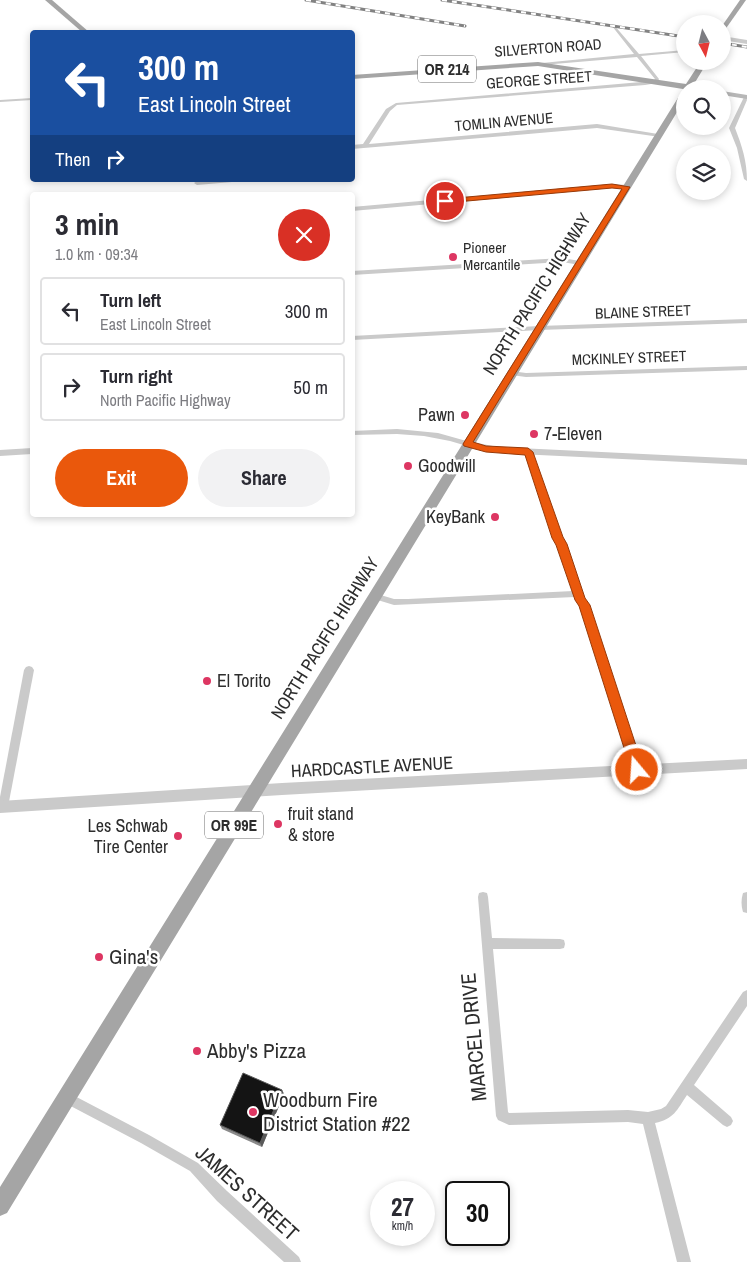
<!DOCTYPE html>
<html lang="en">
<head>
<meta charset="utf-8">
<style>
  body { margin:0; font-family:"Archivo Narrow",sans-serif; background:#f2f2f3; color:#2b2b33; height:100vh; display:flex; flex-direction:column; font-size:19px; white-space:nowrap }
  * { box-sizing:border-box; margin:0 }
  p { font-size:16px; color:#7c7c81 }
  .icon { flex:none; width:28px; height:28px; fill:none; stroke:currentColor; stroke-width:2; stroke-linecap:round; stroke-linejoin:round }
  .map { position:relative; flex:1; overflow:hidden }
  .drawer { position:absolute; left:30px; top:192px; width:325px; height:325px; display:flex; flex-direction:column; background:#fff; border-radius:5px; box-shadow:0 2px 8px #0003 }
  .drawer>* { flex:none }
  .banner { position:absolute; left:30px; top:30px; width:325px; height:152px; border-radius:5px; box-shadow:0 2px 8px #0003; background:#1a4fa0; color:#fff; overflow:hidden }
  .needle { width:32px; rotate:173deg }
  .tools { position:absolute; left:676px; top:15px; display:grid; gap:10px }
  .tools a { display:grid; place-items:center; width:55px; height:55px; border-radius:50%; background:#fff; box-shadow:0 2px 8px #0003; font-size:25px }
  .speed { position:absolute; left:370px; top:1181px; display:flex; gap:10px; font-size:25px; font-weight:700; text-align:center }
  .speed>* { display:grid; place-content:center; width:65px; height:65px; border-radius:50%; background:#fff; box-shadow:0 2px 8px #0003; line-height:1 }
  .speed small { font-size:12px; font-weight:400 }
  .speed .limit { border:2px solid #111; border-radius:8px; background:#fff; color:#111 }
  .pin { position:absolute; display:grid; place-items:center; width:42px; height:42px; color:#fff; margin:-21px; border:2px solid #fff; border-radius:50%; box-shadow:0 1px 5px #0007 }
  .me { position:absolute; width:55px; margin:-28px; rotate:342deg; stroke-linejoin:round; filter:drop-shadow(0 0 4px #0008) }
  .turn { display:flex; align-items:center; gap:18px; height:105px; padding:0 25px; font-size:22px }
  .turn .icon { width:65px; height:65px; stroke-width:2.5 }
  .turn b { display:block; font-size:35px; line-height:42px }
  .then { display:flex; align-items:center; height:48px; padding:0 25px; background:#0003; gap:10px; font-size:19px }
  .round { display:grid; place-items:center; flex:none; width:52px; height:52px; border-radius:26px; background:#f2f2f3 }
  .summary { display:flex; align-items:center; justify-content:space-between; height:85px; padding:0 25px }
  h1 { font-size:30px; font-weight:700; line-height:38px }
  .primary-button { display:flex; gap:10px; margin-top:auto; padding:10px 25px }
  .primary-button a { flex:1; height:58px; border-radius:30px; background:#ea580c; color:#fff; font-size:20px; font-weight:700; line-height:58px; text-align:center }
  .primary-button a+a { background:#f2f2f3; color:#2b2b33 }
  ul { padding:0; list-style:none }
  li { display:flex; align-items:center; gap:15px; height:68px; margin:0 10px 8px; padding:0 15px; border:2px solid #e1e1e2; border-radius:5px }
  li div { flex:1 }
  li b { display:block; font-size:19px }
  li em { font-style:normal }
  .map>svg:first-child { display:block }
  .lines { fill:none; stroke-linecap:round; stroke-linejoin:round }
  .minor { fill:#cacaca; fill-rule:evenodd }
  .tertiary { fill:#cacaca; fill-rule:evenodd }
  .secondary { fill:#b7b7b7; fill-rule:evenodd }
  .primary { fill:#a5a5a5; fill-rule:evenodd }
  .rail-casing { stroke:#828282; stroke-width:3 }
  .rail { stroke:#fff; stroke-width:2; stroke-dasharray:5; stroke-linecap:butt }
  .wall { fill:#8a8a8a }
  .shaded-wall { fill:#5a5a5a }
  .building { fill:#141414; stroke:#5a5a5a }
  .route { fill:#ea580c; stroke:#983908 }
  .poi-dot { fill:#dd3662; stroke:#fff; stroke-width:2 }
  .labels { text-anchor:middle; stroke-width:5; stroke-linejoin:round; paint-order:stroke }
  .far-street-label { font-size:15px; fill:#2d2d2d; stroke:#fff }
  .far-poi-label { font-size:15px; fill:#2d2d2d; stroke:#fff; text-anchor:start }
  .shield { fill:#fff; stroke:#6c6c6c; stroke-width:1 }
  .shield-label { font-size:16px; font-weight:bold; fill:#2d2d2d }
  .street-label { font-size:18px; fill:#2d2d2d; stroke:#fff }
  .poi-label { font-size:18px; fill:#2d2d2d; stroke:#fff; text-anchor:start }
  .near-poi-label { font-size:21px; fill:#2d2d2d; stroke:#fff; text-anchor:start }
  .near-street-label { font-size:21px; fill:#2d2d2d; stroke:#fff }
</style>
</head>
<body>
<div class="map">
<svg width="747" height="1262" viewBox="0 0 747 1262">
  <rect width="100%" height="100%" fill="#fff"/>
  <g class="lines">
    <!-- minor -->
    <g class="minor">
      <path d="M 614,25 L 639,54 L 685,50 L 685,52 L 641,56 L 659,79 L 657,83 L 645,85 L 397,105 L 390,111 L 369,144 L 597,124 L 658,134 L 661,136 L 660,137 L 597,128 L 352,149 L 352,145 L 363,144 L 386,109 L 396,103 L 653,81 L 655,79 L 637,57 L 542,65 L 540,64 L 542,63 L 634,54 L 612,26 Z"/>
      <path d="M 746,96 L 747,100 L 735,128 C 742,146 747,161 747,181 L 744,179 L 737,148 L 729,128 L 744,97 Z"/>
      <path d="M 32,98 L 32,100 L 0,102 L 0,100 Z"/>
      <path d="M 213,180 L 235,180 L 232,182 L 197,185 L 194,183 L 197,181 Z"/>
      <path d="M 613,184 L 627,185 L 630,187 L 627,189 L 613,188 L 352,211 L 352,207 Z"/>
      <path d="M 562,258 L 580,261 L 583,263 L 580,265 L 562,262 L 352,275 L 352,271 Z"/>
      <path d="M 747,319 L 747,323 L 539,330 L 352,340 L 352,336 L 539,326 Z"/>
      <path d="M 747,366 L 747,370 L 526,377 L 511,375 L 508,373 L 511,371 L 526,373 Z"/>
      <path d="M 397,429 L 438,433 L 470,442 L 471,444 L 467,446 L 450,441 L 424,436 L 397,434 L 352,435 L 352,431 Z"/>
      <path d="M 32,448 L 32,454 L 0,456 L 0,450 Z"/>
      <path d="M 528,449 L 532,452 L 584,599 L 588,605 L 642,770 L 640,773 L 637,774 L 634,773 L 632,770 L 580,606 L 575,597 L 394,605 L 371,598 L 370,596 L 374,593 L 394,599 L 408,599 L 573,591 L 524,452 Z"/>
      <path d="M 29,666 L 32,667 L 34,670 L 8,807 L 7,810 L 3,812 L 0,810 L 0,797 L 24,670 L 26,667 Z"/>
      <path d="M 483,892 L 487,893 L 488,897 L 492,938 L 560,939 L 564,940 L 565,944 L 564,948 L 560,949 L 493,949 L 508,1112 L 509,1113 L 628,1110 L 648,1112 L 661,1109 L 666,1106 L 743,992 L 747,990 L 747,1006 L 694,1085 L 731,1117 L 733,1121 L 731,1125 L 727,1127 L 723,1125 L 687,1095 C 677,1110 674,1119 655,1123 L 691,1262 L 677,1262 L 643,1124 L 628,1122 L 509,1125 L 498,1120 L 496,1116 L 478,897 L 479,893 Z"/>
      <path d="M 747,892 L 747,913 L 743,912 C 741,906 741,899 743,893 Z"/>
      <path d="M 67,1092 L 149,1135 L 198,1163 L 227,1191 L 299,1257 L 301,1262 L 284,1262 L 217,1201 L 190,1171 L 141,1143 L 63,1102 L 61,1098 L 63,1094 Z"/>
    </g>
    <!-- tertiary -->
    <g class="tertiary">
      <path d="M 722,36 L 747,40 L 747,44 L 722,40 Z"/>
      <path d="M 467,441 L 498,447 L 747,459 L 747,465 L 498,453 L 464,446 L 462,444 Z"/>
      <path d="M 747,759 L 747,769 L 282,795 L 0,813 L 0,801 L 282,783 Z"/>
    </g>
    <!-- secondary -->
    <g class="secondary">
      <path d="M 688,85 L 699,88 L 700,89 L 686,88 L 686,86 Z"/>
      <path d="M 722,91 L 747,95 L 747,99 L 722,95 Z"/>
    </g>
    <!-- primary -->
    <g class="primary">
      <path d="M 45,0 L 52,0 L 89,32 L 82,32 Z"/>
      <path d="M 740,0 L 746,0 L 722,34 L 722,26 Z"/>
      <path d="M 701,61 L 708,61 L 691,89 L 685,89 L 685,99 L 7,1213 L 0,1216 L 0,1187 L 681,93 L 685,91 L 683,89 L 538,66 L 352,79 L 352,75 L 538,62 L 686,84 Z"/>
    </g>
    <defs>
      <g id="rail">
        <path d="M 306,0 L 465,26"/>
        <path d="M 442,0 L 685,37"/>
        <path d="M 722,43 L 747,47"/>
      </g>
    </defs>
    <!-- rail casing -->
    <use href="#rail" class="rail-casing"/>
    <!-- rail -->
    <use href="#rail" class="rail"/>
  </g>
  <!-- wall -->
  <path class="wall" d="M 282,1090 L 284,1094 L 262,1147 L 222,1129 L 220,1125 Z"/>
  <!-- shaded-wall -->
  <path class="shaded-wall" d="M 282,1090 L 284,1094 L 262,1147 L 260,1143 Z"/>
  <!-- building -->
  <path class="building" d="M 243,1073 L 282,1090 L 260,1143 L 220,1125 Z"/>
  <!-- route -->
  <path class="route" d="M 612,184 L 630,187 L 473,442 L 486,446 L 528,448 L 533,452 L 563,537 L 567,544 L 585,598 L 590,605 L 644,770 L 642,774 L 637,776 L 633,774 L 631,770 L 579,606 L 575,600 L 556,545 L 552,538 L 525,455 L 486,452 L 464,446 L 463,444 L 622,189 L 612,188 L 445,203 L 442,201 L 445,199 Z"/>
  <!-- markers -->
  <g class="poi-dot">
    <circle cx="453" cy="257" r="5"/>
    <circle cx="465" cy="415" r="5"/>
    <circle cx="534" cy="434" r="5"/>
    <circle cx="408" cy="466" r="5"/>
    <circle cx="495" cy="517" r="5"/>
    <circle cx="207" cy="681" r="5"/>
    <circle cx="278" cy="824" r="5"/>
    <circle cx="178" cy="836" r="5"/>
    <circle cx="99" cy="957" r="5"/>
    <circle cx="197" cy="1051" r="5"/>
    <circle cx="253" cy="1112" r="5"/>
  </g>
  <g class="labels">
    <!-- far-street labels -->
    <g class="far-street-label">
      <text transform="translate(548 48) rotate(-4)" y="5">SILVERTON ROAD</text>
      <text transform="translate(539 80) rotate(-4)" y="5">GEORGE STREET</text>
      <text transform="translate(504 122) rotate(-5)" y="5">TOMLIN AVENUE</text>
      <text transform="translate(643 312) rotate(-2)" y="5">BLAINE STREET</text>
      <text transform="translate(629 358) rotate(-2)" y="5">MCKINLEY STREET</text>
    </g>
    <!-- far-poi labels -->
    <g class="far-poi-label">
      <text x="463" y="253">Pioneer<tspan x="463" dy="17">Mercantile</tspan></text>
    </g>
    <!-- shield labels -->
    <g class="shield">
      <rect x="418" y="55.5" width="58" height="27" rx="4"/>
      <rect x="205" y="811.5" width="58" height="27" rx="4"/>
    </g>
    <g class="shield-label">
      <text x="447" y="75">OR 214</text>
      <text x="234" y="831">OR 99E</text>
    </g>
    <!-- street labels -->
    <g class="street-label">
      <text transform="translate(537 294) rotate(-58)" y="6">NORTH PACIFIC HIGHWAY</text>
      <text transform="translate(325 638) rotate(-58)" y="6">NORTH PACIFIC HIGHWAY</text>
      <text transform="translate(372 767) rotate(-3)" y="6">HARDCASTLE AVENUE</text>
    </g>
    <!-- poi labels -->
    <g class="poi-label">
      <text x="455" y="421" text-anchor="end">Pawn</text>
      <text x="544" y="440">7-Eleven</text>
      <text x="418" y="472">Goodwill</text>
      <text x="485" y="523" text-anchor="end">KeyBank</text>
      <text x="217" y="687">El Torito</text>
      <text x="288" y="820">fruit stand<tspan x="288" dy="21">&amp; store</tspan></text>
      <text x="168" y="832" text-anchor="end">Les Schwab<tspan x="168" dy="21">Tire Center</tspan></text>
    </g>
    <!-- near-poi labels -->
    <g class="near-poi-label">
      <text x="109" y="964">Gina's</text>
      <text x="207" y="1058">Abby's Pizza</text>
      <text x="263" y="1107">Woodburn Fire<tspan x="263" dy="24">District Station #22</tspan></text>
    </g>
    <!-- near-street labels -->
    <g class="near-street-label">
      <text transform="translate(474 1037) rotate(-95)" y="7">MARCEL DRIVE</text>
      <text transform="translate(247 1193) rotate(42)" y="7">JAMES STREET</text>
    </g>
  </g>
</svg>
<div class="tools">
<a><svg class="needle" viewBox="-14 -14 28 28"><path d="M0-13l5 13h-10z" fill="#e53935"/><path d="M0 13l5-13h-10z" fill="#7c7c81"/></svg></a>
<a><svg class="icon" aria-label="search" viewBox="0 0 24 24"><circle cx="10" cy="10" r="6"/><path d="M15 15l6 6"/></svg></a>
<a><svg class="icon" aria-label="layers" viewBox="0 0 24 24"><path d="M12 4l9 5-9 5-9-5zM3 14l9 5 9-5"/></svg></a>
</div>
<div class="speed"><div>27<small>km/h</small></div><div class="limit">30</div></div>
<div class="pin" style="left:445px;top:201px;background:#d93025"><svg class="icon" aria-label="arrive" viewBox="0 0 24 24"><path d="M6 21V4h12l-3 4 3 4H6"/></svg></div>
<svg class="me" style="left:637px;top:770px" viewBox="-20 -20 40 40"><circle r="17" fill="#ea580c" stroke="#fff" stroke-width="3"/><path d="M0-11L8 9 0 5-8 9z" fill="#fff"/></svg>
<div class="banner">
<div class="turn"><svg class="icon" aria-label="left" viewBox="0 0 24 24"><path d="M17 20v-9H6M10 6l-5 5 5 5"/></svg><div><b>300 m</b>East Lincoln Street</div></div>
<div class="then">Then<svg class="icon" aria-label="right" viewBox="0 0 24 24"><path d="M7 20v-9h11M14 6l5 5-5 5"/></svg></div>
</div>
<section class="drawer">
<div class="summary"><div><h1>3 min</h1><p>1.0 km · 09:34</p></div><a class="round" style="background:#d93025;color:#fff"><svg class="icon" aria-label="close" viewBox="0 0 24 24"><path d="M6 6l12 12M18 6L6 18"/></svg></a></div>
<ul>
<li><svg class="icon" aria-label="left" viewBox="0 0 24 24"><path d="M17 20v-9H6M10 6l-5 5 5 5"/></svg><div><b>Turn left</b><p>East Lincoln Street</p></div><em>300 m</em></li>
<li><svg class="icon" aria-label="right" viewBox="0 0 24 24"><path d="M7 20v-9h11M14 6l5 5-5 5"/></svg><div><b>Turn right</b><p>North Pacific Highway</p></div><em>50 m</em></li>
</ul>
<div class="primary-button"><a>Exit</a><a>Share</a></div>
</section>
</div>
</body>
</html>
